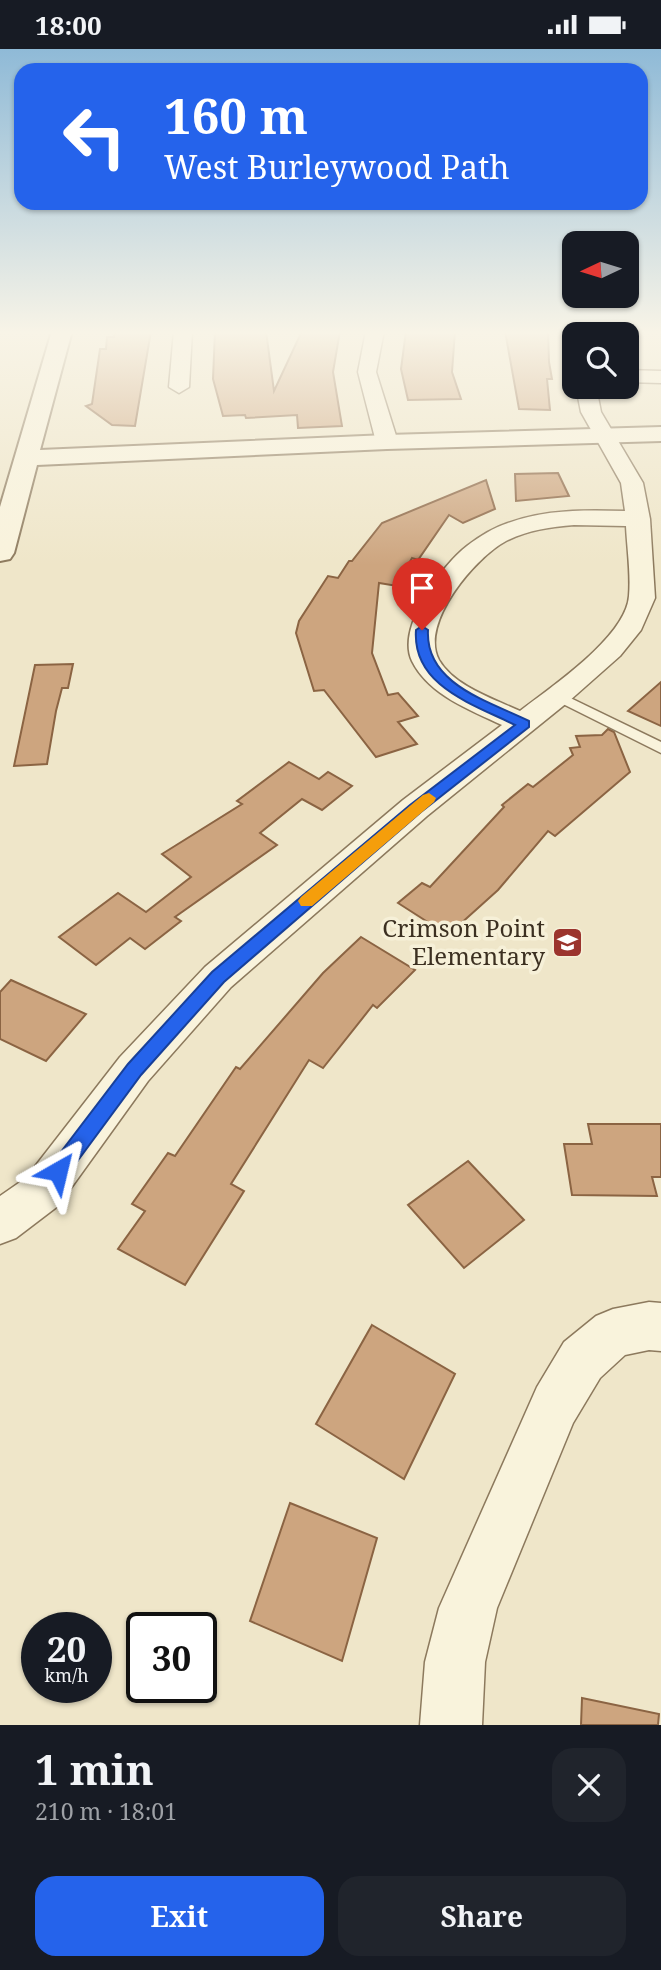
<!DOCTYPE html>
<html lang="en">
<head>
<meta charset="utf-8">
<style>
  body { margin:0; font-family:"Noto Serif",serif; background:#20242c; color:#f1f3f6; height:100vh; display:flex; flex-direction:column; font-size:26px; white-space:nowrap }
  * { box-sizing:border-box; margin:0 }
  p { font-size:23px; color:#9ea1a6 }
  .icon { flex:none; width:38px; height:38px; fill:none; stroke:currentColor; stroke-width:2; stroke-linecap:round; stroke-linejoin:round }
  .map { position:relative; height:1676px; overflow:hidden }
  .drawer { display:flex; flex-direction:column; background:#171b24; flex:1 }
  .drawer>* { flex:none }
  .guide { position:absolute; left:14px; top:14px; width:634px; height:147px; border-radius:21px; box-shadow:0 2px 5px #0004; background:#2563eb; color:#fff; overflow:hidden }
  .needle { width:46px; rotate:266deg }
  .controls { position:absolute; left:562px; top:182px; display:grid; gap:14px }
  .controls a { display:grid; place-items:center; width:77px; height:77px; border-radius:14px; background:#171b24; box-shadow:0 2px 5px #0004; font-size:35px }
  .speed { position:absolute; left:21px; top:1563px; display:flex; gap:14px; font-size:35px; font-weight:700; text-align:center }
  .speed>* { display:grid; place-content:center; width:91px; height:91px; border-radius:50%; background:#171b24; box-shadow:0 2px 5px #0004; line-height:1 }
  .speed small { font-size:18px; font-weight:400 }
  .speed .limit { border:4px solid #111; border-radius:10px; background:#fff; color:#111 }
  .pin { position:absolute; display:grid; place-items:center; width:60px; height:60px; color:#fff; margin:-72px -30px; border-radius:50% 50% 50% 0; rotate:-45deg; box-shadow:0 0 7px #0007 }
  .pin .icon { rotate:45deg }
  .me { position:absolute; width:77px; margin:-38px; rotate:37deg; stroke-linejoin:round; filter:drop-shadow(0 0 5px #0008) }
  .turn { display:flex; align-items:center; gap:24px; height:147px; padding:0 35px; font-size:32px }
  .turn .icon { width:91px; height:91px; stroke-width:2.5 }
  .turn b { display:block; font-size:49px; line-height:60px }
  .round { display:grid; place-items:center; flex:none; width:74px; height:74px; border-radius:21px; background:#20242c }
  .head { display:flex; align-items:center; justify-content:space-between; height:119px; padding:0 35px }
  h1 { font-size:42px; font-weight:700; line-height:52px }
  .action { display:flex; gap:14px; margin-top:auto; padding:14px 35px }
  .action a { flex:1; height:80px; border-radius:21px; background:#2563eb; color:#fff; font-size:28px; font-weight:700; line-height:80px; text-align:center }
  .action a+a { background:#20242c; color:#f1f3f6 }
  .status { display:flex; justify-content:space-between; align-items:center; height:49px; padding:0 35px; background:#171b24; direction:ltr }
  .status svg { height:19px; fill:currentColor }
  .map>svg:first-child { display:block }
  .building { fill:#cda57f; stroke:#8b6443; stroke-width:2 }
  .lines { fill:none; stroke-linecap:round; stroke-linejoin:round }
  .service-casing { stroke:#8c795d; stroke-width:3 }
  .minor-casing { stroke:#8c795d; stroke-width:3 }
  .tertiary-casing { stroke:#8c795d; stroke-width:4 }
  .service { fill:#f9f3dc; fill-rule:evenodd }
  .minor { fill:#f9f3dc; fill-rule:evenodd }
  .tertiary { fill:#f9f3dc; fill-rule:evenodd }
  .route { fill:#2563eb; stroke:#184099; stroke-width:2 }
  .slow { fill:#f59e0b }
  .labels { text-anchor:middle; stroke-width:7; stroke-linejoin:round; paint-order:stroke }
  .poi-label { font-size:24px; fill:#3c3021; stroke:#f6f0d8; text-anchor:end }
</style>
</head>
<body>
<div class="status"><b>18:00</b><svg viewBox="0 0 49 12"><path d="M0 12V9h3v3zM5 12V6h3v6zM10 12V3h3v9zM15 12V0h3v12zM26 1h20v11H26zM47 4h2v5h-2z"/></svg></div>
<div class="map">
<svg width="661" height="1676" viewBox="0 0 661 1676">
  <rect width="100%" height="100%" fill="#efe6c9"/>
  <!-- building -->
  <g class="building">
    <path d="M 151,282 L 135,377 L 112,376 L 86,357 L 92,355 L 100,300 L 106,300 L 107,288 L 114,288 L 115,283 Z"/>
    <path d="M 215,282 L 266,282 L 274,342 L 302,282 L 340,282 L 333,323 L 342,377 L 298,379 L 297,366 L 246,369 L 245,366 L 223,367 L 213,330 Z"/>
    <path d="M 406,282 L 455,282 L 452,323 L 461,350 L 408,351 L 401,320 Z"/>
    <path d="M 505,282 L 548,282 L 549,313 L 552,330 L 547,330 L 550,361 L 519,360 Z"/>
    <path d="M 558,424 L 569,447 L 516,452 L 515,425 Z"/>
    <path d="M 486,431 L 495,460 L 463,474 L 449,466 L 418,511 L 412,509 L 397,537 L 379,534 L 372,604 L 388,646 L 398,644 L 418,667 L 398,673 L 417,695 L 376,708 L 324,641 L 314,642 L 296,584 L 299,572 L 328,527 L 338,529 L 349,512 L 352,512 L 382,474 Z"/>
    <path d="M 73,615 L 68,639 L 62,639 L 56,662 L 47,715 L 14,717 L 35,616 Z"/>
    <path d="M 661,633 L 661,677 L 628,662 Z"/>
    <path d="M 608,680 L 614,683 L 630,723 L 555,787 L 548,782 L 498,841 L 448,886 L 398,854 L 422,834 L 430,838 L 504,758 L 502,756 L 528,735 L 533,738 L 573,706 L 570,699 L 580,698 L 576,687 L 602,686 Z"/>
    <path d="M 289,713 L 319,730 L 328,723 L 352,737 L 322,761 L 302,750 L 260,784 L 277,796 L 175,868 L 181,872 L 145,900 L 130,889 L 96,916 L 59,888 L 118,844 L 146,863 L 191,828 L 162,805 L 242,755 L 237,752 Z"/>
    <path d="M 361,888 L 415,921 L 377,959 L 373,956 L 323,1019 L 309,1011 L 231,1135 L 244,1142 L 185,1236 L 118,1200 L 145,1162 L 132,1155 L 168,1104 L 175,1107 L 236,1018 L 240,1020 L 323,924 Z"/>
    <path d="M 11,931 L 86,965 L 46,1012 L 0,990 L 0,943 Z"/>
    <path d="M 588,1075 L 661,1075 L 661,1128 L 652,1128 L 657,1147 L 572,1146 L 564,1095 L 592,1095 Z"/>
    <path d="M 468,1112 L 524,1171 L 464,1219 L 408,1156 Z"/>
    <path d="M 372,1276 L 455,1325 L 404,1430 L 316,1375 Z"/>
    <path d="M 290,1454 L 377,1489 L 342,1612 L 250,1572 Z"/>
    <path d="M 582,1649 L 659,1665 L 658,1676 L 581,1676 Z"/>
  </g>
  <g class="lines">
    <defs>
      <path id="service" d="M 558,643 L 661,693 L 661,704 L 553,650 L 551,647 Z"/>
      <g id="minor">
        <path d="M 174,282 L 192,282 L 189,338 L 179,344 L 169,338 Z"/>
        <path d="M 366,282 L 384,282 L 376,323 L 398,393 L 394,397 L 380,397 L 376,393 L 358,323 Z"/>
        <path d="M 573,282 L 591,282 L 591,285 L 574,286 Z"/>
        <path d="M 626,321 L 661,322 L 661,334 L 626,333 Z"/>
        <path d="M 576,338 L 596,338 L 601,363 L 643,434 L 650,470 L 655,549 L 641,581 L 620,607 L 568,653 L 427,767 L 231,938 L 148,1032 L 58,1157 L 16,1189 L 0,1195 L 0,1147 L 26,1129 L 120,1008 L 205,918 L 403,751 L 502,676 C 470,661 429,646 412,612 C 396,579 441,517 467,497 C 480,487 493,479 508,474 C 545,460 587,461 625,462 L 621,434 L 581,363 ZM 574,476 L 626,477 C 627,499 631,524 629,547 C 626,588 551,638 520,662 C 494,650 454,637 439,611 C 419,574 476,508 506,492 C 528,481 550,478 574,476 Z"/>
        <path d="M 649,1253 L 661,1254 L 661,1302 L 649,1301 L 625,1306 L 600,1329 L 573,1374 L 497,1559 L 485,1613 L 482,1676 L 420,1676 L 425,1613 L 439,1559 L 537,1338 L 564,1293 L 596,1267 L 613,1260 Z"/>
      </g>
      <path id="tertiary" d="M 52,282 L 72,282 L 40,401 L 387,386 L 661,378 L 661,392 L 387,400 L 37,416 L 14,504 L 10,510 L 0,512 L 0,458 Z"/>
    </defs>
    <!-- service casing -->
    <use href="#service" class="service-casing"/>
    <!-- minor casing -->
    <use href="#minor" class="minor-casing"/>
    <!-- tertiary casing -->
    <use href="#tertiary" class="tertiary-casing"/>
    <!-- service -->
    <use href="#service" class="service"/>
    <!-- minor -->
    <use href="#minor" class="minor"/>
    <!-- tertiary -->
    <use href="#tertiary" class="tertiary"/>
  </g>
  <!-- sky -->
  <linearGradient id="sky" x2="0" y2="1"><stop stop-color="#8fbad7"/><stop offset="0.55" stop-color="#f8f4e7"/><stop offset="1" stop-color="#f8f4e7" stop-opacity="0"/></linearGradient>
  <rect width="661" height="516" fill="url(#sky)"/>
  <!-- route -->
  <path class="route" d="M 422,577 L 428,581 C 425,635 488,652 529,672 L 529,678 L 421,763 L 224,933 L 141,1026 L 65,1129 L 58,1131 L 51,1129 L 48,1122 L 51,1116 L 128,1015 L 212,923 L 410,756 L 515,676 C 473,655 412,637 416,581 Z"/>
  <!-- slow -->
  <path class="slow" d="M 429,744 L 436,749 L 434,753 L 312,857 L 301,857 L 298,852 L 301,848 L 423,746 Z"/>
  <!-- icons -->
  <defs>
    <symbol id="school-square" viewBox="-11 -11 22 22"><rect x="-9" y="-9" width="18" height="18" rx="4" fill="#9b342d" stroke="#f6f0d8"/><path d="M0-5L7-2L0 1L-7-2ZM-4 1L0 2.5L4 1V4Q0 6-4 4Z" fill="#fff"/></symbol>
  </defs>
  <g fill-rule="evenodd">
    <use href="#school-square" x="550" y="876" width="35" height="35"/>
  </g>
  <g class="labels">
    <!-- poi labels -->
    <g class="poi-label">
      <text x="545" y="888">Crimson Point<tspan x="545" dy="28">Elementary</tspan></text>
    </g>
  </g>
</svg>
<div class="controls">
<a><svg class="needle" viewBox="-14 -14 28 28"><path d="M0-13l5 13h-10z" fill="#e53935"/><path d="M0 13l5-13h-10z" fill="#9ea1a6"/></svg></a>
<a><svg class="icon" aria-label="search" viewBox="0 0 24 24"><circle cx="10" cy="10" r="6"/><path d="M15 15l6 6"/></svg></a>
</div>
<div class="speed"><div>20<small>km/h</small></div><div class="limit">30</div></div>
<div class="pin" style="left:422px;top:581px;background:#d93025"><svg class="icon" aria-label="arrive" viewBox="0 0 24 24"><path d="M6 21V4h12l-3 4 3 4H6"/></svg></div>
<svg class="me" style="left:58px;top:1122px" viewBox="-20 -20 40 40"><path d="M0-17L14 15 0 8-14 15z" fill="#2563eb" stroke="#fff" stroke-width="4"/></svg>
<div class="guide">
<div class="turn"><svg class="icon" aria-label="left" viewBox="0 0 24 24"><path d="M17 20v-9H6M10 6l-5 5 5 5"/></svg><div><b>160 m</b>West Burleywood Path</div></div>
</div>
</div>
<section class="drawer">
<div class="head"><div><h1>1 min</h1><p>210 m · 18:01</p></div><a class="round"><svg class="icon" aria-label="close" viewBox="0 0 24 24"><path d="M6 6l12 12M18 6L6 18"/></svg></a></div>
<div class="action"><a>Exit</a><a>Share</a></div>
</section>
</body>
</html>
